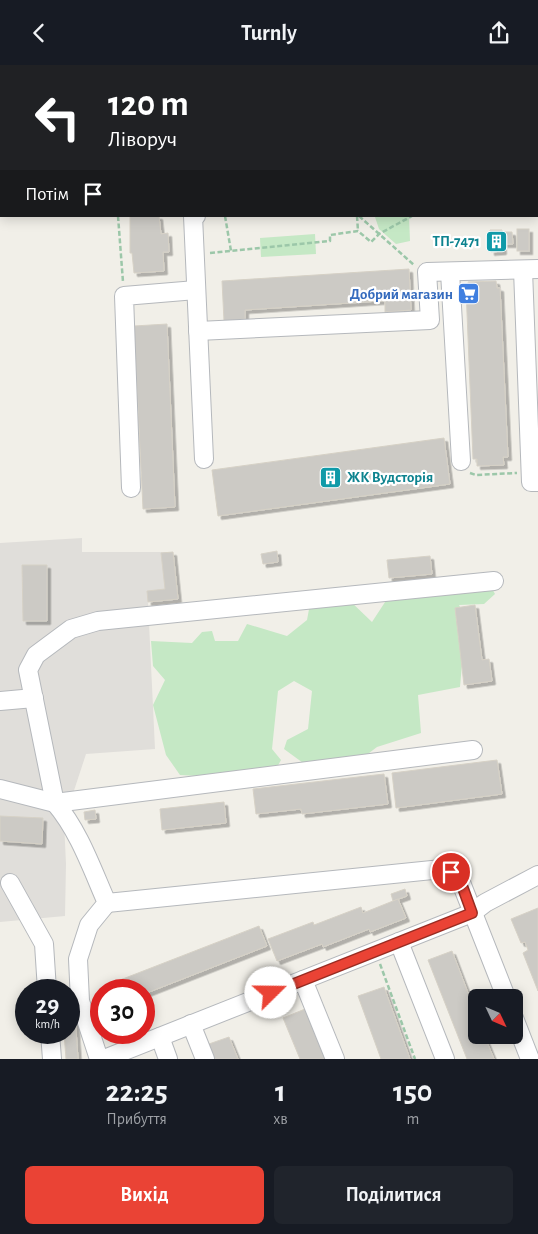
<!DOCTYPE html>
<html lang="uk">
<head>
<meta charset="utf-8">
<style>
  body { margin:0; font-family:"Alegreya Sans",sans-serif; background:#20242c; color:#f1f3f6; height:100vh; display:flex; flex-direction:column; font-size:19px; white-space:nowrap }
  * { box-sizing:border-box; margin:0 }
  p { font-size:16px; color:#9ea1a6 }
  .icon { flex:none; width:28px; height:28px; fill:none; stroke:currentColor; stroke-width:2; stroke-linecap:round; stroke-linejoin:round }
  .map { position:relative; height:994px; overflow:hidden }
  .details { display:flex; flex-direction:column; background:#171b24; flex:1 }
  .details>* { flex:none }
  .hud { position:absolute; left:0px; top:0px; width:539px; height:152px; box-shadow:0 2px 12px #0003; background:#202124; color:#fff; overflow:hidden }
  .needle { width:32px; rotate:134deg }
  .controls { position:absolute; left:468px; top:924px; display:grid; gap:10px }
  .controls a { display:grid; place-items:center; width:55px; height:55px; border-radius:8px; background:#171b24; box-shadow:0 2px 12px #0003; font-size:25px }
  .speed { position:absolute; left:15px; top:914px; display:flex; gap:10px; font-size:25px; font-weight:700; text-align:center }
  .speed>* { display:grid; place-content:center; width:65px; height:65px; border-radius:50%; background:#171b24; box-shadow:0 2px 12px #0003; line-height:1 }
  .speed small { font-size:12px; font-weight:400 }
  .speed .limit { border:8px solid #d22; background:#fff; color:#111 }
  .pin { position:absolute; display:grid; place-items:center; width:42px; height:42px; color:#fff; margin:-21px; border:2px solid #fff; border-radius:50%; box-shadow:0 1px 5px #0007 }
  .me { position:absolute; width:55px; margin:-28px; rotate:68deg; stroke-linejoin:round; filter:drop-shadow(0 0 4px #0008) }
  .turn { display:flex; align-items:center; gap:18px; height:105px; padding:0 25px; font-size:22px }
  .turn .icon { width:65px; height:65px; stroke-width:2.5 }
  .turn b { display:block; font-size:35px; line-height:42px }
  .then { display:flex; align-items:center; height:48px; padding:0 25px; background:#0003; gap:10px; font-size:19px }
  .eta { display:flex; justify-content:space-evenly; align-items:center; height:85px; text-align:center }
  .eta b { font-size:30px; font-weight:700; line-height:35px }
  .primary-button { display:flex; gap:10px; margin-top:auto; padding:10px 25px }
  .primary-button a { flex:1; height:58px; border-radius:8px; background:#ea4335; color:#fff; font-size:20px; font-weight:700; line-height:58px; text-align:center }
  .primary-button a+a { background:#20242c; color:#f1f3f6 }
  header { display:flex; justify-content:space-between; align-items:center; height:65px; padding:0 25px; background:#171b24; font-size:22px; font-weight:700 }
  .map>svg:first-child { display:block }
  .industrial { fill:#e0deda }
  .green { fill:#c5e8c5 }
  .building { fill:#cccac5; stroke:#d6d1c6; filter:url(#shadow) }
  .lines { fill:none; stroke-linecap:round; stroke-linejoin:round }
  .minor-casing { stroke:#b5b8bc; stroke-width:20 }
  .path { stroke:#9cc7a9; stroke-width:2.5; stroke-dasharray:5 2.5; stroke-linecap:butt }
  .minor { stroke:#fff; stroke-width:18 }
  .route-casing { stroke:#982c22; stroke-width:12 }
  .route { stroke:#ea4335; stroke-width:9 }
  .labels { text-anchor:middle; stroke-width:4.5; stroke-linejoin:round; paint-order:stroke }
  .culture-label { font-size:15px; font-weight:bold; fill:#0d838f; stroke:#fff; text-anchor:end }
  .shop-label { font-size:15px; font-weight:bold; fill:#366cbe; stroke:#fff; text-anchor:end }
</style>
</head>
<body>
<header><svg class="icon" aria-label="back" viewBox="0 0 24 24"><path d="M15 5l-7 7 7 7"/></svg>Turnly<svg class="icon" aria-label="share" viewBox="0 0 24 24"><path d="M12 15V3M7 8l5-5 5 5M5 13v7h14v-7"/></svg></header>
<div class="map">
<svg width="538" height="994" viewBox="0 0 538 994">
  <defs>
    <filter id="shadow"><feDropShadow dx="3.5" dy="3.5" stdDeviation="0" flood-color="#0004"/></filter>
  </defs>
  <rect width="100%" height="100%" fill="#f1efe8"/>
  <!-- industrial -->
  <path class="industrial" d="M 82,473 L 82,487 L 173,487 L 178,534 L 148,537 L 155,684 L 86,689 L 64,756 L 66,799 L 65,851 L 0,857 L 0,478 Z"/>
  <!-- green -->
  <g class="green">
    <path d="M 0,0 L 538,0 L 538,49 L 538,1 L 1,1 L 0,79 Z"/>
    <path d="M 409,151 L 410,176 L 396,179 L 379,164 L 375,152 Z"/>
    <path d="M 315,169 L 316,189 L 261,192 L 260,173 Z"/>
    <path d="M 489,518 L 495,529 L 484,539 L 459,540 L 466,553 L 460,622 L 418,630 L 421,668 L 377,682 L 348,704 L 310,703 L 284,684 L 287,675 L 308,664 L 312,626 L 294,616 L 278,626 L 272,684 L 281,695 L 270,715 L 180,710 L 166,690 L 153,640 L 165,615 L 153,601 L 151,576 L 192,578 L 202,567 L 212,566 L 215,576 L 238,576 L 247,559 L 287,571 L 307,555 L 310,539 L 348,534 L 372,557 L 389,531 Z"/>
  </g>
  <!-- building -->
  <g class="building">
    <path d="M 130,151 L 159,151 L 161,169 L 168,168 L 169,187 L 163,187 L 164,206 L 134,208 L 132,188 L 130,188 Z"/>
    <rect x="517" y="164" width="12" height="22"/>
    <path d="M 490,165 L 502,165 L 503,186 L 491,187 Z"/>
    <path d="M 503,167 L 512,167 L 513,179 L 504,179 Z"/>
    <path d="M 409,204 L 411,245 L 385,247 L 385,236 L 379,236 L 245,245 L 245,254 L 224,256 L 222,216 Z"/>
    <path d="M 496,216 L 497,223 L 500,223 L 508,392 L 503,392 L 504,400 L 477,401 L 477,394 L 473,394 L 466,224 L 469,224 L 468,217 Z"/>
    <path d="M 167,259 L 175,442 L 143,444 L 134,261 Z"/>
    <path d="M 444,373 L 450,419 L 218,451 L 212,405 Z"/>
    <path d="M 277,486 L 278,497 L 263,499 L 261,489 Z"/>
    <path d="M 173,487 L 178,534 L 148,537 L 147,526 L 165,524 L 161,488 Z"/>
    <path d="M 430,491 L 432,509 L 389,513 L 387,495 Z"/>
    <path d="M 22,500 L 47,500 L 47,556 L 23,556 Z"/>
    <path d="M 475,540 L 482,595 L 489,594 L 492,616 L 464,620 L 455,543 Z"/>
    <path d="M 497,695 L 502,729 L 396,743 L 392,708 Z"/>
    <path d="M 384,709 L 388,739 L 302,749 L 301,744 L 256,749 L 253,724 Z"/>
    <path d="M 224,737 L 226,758 L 162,765 L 160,744 Z"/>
    <path d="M 95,745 L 96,754 L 85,755 L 84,747 Z"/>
    <path d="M 0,751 L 43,753 L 42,779 L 0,776 Z"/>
    <path d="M 405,824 L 407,831 L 393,836 L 391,829 Z"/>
    <path d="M 398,834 L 406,853 L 370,867 L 369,864 L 323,882 L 322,879 L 277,896 L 268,874 L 313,857 L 314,860 L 361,842 L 363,848 Z"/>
    <path d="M 538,843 L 538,926 L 523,888 L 528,885 L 525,877 L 521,878 L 511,854 Z"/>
    <path d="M 259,861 L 267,881 L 144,929 L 144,925 L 103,925 L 102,922 Z"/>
    <path d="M 452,886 L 476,949 L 476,970 L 484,970 L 494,994 L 467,994 L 428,895 Z"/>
    <path d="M 384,922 L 410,994 L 381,994 L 358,931 Z"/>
    <path d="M 74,935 L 78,994 L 66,994 L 64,968 L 69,968 L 69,936 Z"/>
    <path d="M 305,944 L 326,994 L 300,994 L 283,953 Z"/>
    <path d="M 229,972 L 238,994 L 211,994 L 206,980 Z"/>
  </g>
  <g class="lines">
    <defs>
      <g id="minor">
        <path d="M 0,94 L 1,94"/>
        <path d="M 196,151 L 193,151 L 204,394"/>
        <path d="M 523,205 L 531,417 L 538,417"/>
        <path d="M 450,207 L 461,396"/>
        <path d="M 198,266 L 430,255 L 427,207 L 538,204"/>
        <path d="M 131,423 L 124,231 L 196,225"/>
        <path d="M 0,636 L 34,633"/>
        <path d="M 0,724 L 55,738 L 473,685"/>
        <path d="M 10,818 L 44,879 L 47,925"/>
        <path d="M 107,838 L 442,804 L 451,807 L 460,815 L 506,932"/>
        <path d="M 399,877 L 445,994"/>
        <path d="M 303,915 L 335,994"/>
        <path d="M 514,953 L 530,994"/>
        <path d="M 191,959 L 205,994"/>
        <path d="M 50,968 L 52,994"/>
        <path d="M 160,972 L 168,994"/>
        <path d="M 99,994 L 80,936 L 78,894 L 89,860 L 107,838 C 92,804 79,766 55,738 L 28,605 L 36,590 L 71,564 L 98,556 L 494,516"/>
        <path d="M 104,994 L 472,848 L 485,838 L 538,810"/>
      </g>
    </defs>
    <!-- minor casing -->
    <use href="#minor" class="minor-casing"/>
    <!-- path -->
    <g class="path">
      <path d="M 125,0 L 127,1"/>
      <path d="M 270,0 L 274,1"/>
      <path d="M 376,0 L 377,1"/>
      <path d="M 531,0 L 532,1"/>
      <path d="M 522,1 L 528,0"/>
      <path d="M 538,14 L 538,15"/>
      <path d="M 118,151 L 123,217"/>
      <path d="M 225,151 L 231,186"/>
      <path d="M 357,151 L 358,166"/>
      <path d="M 359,151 L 414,200"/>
      <path d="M 210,188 L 330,176 L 330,170 L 358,166 L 371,177 L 379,169 L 412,151"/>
      <path d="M 470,408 L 476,410 L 517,408"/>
      <path d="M 380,899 L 415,994"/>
    </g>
    <!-- minor -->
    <use href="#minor" class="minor"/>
  </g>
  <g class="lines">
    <defs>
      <path id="route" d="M 271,928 L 472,848 L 460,815 L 451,807"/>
    </defs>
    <!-- route casing -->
    <use href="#route" class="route-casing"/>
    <!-- route -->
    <use href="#route" class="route"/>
  </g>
  <!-- icons -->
  <defs>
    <symbol id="building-square" viewBox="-11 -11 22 22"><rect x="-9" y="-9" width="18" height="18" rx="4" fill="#0f9aa8" stroke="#fff"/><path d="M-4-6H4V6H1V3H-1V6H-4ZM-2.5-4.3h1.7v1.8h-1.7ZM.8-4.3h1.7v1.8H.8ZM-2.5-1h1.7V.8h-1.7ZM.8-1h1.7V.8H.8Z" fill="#fff"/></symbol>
    <symbol id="supermarket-square" viewBox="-11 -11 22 22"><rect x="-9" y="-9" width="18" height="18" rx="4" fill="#3f7fe0" stroke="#fff"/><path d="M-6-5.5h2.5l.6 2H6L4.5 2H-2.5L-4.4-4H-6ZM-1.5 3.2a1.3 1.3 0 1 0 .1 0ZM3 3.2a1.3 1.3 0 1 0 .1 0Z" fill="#fff"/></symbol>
  </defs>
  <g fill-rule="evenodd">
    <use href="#building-square" x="484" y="164" width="25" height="25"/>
    <use href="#supermarket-square" x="456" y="216" width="25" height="25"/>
    <use href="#building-square" x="318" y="400" width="25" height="25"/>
  </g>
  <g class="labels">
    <!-- culture labels -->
    <g class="culture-label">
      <text x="480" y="181">ТП-7471</text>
      <text x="347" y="417" text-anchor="start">ЖК Вудсторія</text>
    </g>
    <!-- shop labels -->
    <g class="shop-label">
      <text x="453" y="234">Добрий магазин</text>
    </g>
  </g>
</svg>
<div class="controls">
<a><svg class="needle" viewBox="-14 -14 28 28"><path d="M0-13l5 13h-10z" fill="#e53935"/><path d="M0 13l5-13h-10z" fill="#9ea1a6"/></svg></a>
</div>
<div class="speed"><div>29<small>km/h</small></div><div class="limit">30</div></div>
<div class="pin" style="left:451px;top:807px;background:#d93025"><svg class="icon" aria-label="arrive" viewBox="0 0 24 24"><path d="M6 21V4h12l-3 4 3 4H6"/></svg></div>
<svg class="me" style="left:271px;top:928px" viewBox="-20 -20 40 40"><circle r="19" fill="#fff"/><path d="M0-13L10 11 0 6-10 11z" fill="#ea4335"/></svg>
<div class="hud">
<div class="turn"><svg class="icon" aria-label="left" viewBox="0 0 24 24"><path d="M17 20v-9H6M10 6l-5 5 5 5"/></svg><div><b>120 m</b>Ліворуч</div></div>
<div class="then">Потім<svg class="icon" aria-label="arrive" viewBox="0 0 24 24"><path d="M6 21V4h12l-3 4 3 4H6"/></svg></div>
</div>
</div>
<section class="details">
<div class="eta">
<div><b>22:25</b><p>Прибуття</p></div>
<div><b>1</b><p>хв</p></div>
<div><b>150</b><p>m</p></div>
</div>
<div class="primary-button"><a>Вихід</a><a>Поділитися</a></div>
</section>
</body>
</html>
